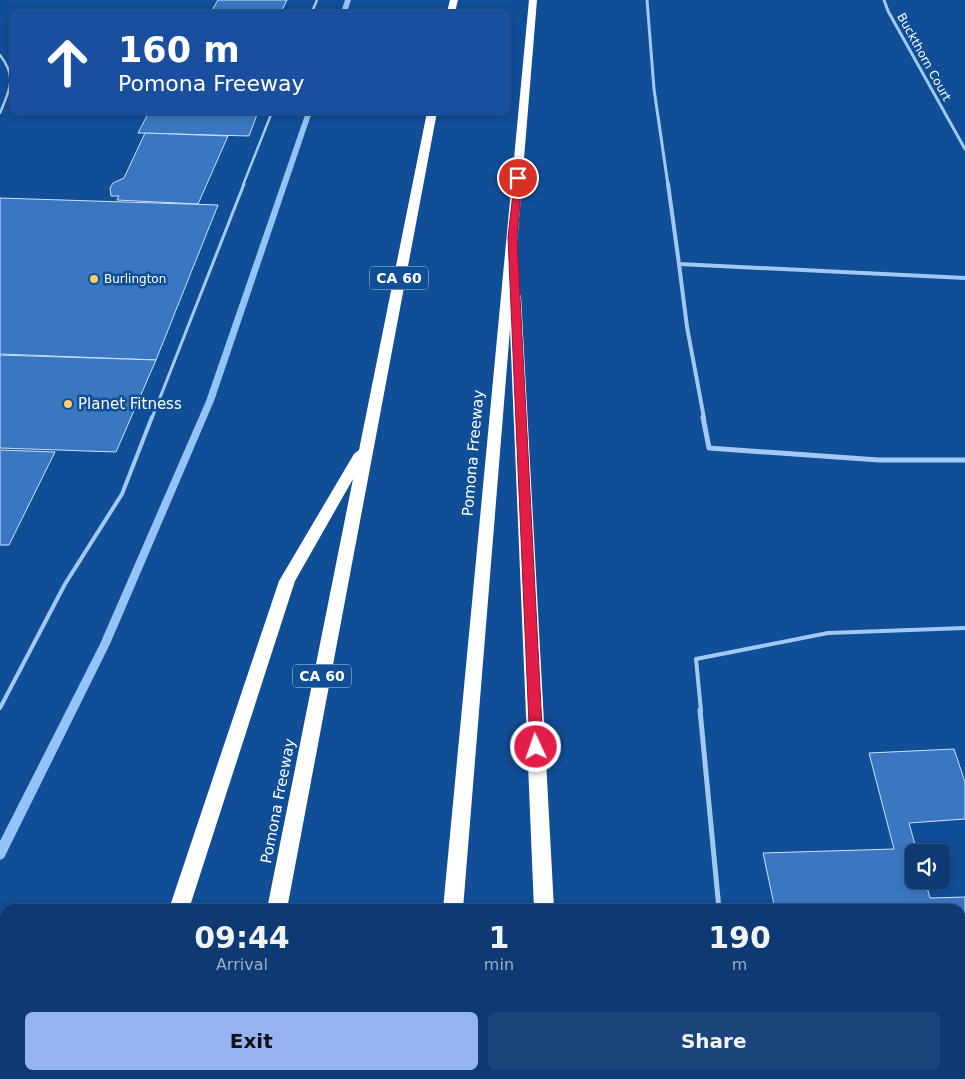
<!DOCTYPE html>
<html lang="en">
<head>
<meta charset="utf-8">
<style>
  body { margin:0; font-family:"DejaVu Sans",sans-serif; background:#1b457a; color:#f1f3f6; height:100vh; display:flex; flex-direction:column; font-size:19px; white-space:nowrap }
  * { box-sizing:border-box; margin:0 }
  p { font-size:16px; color:#9aadc4 }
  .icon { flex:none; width:28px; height:28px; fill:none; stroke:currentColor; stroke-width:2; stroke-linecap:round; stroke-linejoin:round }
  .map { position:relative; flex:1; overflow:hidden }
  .side { position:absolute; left:0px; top:904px; width:965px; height:176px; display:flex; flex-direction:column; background:#0d3a72; border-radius:15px 15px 0 0; box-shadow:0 2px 8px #0003,0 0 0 1px #2d5484 }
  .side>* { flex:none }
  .top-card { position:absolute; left:10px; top:10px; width:500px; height:105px; border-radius:8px; box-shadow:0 2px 8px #0003,0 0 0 1px #2d5484; background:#1a4fa0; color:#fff; overflow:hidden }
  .fabs { position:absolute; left:905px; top:844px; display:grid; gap:10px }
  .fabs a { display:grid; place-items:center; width:45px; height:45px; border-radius:8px; background:#0d3a72; box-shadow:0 2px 8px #0003,0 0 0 1px #2d5484; font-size:25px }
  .pin { position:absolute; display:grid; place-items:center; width:42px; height:42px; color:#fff; margin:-21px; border:2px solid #fff; border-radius:50%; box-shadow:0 1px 5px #0007 }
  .me { position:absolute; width:55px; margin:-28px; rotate:357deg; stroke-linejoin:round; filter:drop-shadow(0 0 4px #0008) }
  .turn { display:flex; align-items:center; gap:18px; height:105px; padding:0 25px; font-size:22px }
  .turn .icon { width:65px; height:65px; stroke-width:2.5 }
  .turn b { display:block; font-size:35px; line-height:42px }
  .eta { display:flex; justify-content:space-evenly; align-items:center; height:85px; text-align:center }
  .eta b { font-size:30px; font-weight:700; line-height:35px }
  .primary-button { display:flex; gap:10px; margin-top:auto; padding:10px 25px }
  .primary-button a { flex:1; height:58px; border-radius:8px; background:#95b2f1; color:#111; font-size:20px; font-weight:700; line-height:58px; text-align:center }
  .primary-button a+a { background:#1b457a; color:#f1f3f6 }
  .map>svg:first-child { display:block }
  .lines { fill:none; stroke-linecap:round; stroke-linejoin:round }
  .stream { fill:#93c3f7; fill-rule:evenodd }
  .building { fill:#3a77c0; stroke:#cae2fe }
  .lane-far3 { stroke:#a2c8f4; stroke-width:2.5 }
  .lane-far2 { stroke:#a2c8f4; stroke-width:3 }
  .lane-far1 { stroke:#a2c8f4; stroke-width:4 }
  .lane { stroke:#a2c8f4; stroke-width:5 }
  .street-far2 { stroke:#a2c8f4; stroke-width:3 }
  .street-far1 { stroke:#a2c8f4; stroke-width:4 }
  .street { stroke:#a2c8f4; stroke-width:5 }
  .highway { fill:#fff; fill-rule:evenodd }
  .route { fill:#e11d48; stroke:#92132f }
  .poi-dot { fill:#ffd065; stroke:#114e98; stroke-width:2 }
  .labels { text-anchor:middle; stroke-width:5; stroke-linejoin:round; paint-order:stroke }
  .far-street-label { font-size:12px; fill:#fff; stroke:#114e98 }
  .far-poi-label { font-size:12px; fill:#fff; stroke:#114e98; text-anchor:start }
  .shield { fill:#114e98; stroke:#b8cae0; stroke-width:1 }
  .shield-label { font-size:14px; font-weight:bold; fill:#fff }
  .poi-label { font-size:15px; fill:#fff; stroke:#114e98; text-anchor:start }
  .street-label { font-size:15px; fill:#fff; stroke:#114e98 }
</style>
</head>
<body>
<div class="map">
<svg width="965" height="1079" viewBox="0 0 965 1079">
  <rect width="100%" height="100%" fill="#114e98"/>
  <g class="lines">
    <!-- stream -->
    <g class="stream">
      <path d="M 345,0 L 351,0 L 347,12 L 341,12 Z"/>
      <path d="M 306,112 L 312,112 L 214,401 L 110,644 L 4,858 L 0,860 L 0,841 L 100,644 L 206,401 Z"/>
    </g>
  </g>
  <!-- building -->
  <g class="building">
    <path d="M 218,0 L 287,0 L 281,12 L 211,12 Z"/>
    <path d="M 149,112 L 258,112 L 249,136 L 138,133 Z"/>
    <path d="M 145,133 L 228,136 L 198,204 L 117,200 L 119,196 L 111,196 L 110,188 L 113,183 L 124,178 Z"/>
    <path d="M 0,198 L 218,205 L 156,360 L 0,354 Z"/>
    <path d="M 0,355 L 156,360 L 116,452 L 0,448 Z"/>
    <path d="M 0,450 L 55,452 L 9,545 L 0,545 Z"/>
    <path d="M 954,749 L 965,782 L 965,819 L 909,823 L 917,852 L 914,852 L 914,880 L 925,880 L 930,898 L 965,897 L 965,1079 L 812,1079 L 812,1075 L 960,1075 L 960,909 L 775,909 L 763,853 L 894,849 L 869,753 Z"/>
  </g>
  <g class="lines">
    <!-- lane-far3 -->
    <g class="lane-far3">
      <path d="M 312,12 L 317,0"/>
      <path d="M 0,55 C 17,77 10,89 0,113"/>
      <path d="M 243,185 L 272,112"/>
    </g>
    <!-- lane-far2 -->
    <path class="lane-far2" d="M 152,418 L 244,184"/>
    <!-- lane-far1 -->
    <g class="lane-far1">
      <path d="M 0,708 L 65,584 L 122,494 L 152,417"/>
      <path d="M 701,711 L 696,659 L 828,633 L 965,628"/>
    </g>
    <!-- lane -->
    <g class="lane">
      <path d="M 700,710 L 719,909"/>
      <path d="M 749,1075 L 750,1079"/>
    </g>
    <!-- street-far2 -->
    <g class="street-far2">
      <path d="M 647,0 L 654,89 L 668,185"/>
      <path d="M 884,0 L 888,11 L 965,149"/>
    </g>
    <!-- street-far1 -->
    <g class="street-far1">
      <path d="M 668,184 L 679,264 L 965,278"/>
      <path d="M 679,264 L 687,327 L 704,418"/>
    </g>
    <!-- street -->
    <path class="street" d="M 703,417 L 709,448 L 879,460 L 965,460"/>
    <!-- highway -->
    <g class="highway">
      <path d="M 450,0 L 458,0 L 455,12 L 447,12 Z"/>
      <path d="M 529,0 L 537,0 L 513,293 L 519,293 L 521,296 L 554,909 L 534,909 L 510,329 L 463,909 L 443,909 Z"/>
      <path d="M 427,112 L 437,112 L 287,909 L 267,909 L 353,479 L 295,581 L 189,909 L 169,909 L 279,581 L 354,454 L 359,450 Z"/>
      <path d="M 113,1075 L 135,1075 L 134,1079 L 112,1079 Z"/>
      <path d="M 234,1075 L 256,1075 L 255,1079 L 233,1079 Z"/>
      <rect x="428" y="1075" width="22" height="4"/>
      <path d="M 539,1075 L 561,1075 L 562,1079 L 540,1079 Z"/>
    </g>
  </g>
  <!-- route -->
  <path class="route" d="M 515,176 L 522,178 L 517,237 L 543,747 L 541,751 L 536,752 L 532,751 L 530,747 L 508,237 Z"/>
  <!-- markers -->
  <g class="poi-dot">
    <circle cx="94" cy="279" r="5"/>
    <circle cx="68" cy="404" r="5"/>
  </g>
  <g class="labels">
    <!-- far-street labels -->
    <g class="far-street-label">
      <text transform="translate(924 57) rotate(61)" y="4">Buckthorn Court</text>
    </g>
    <!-- far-poi labels -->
    <g class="far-poi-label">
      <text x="104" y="283">Burlington</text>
    </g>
    <!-- shield labels -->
    <g class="shield">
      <rect x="370" y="266.5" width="58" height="23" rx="4"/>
      <rect x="293" y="664.5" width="58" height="23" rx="4"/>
    </g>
    <g class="shield-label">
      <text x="399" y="283">CA 60</text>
      <text x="322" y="681">CA 60</text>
    </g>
    <!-- poi labels -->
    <g class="poi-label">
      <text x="78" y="409">Planet Fitness</text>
    </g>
    <!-- street labels -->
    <g class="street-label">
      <text transform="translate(473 453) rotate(-85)" y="5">Pomona Freeway</text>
      <text transform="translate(278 801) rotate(-79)" y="5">Pomona Freeway</text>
    </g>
  </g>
</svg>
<div class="fabs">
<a><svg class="icon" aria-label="sound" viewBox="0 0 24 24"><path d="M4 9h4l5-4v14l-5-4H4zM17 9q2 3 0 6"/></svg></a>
</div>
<div class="pin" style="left:518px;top:178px;background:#d93025"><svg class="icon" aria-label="arrive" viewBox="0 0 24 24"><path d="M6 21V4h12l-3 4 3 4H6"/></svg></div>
<svg class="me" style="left:536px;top:747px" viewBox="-20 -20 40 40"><circle r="17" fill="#e11d48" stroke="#fff" stroke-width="3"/><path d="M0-11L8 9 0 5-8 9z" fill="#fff"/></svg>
<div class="top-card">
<div class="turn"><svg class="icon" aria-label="ahead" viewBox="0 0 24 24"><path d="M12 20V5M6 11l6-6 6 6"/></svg><div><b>160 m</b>Pomona Freeway</div></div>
</div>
<section class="side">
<div class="eta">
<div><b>09:44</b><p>Arrival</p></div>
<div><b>1</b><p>min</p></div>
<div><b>190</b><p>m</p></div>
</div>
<div class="primary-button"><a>Exit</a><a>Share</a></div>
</section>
</div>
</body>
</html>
